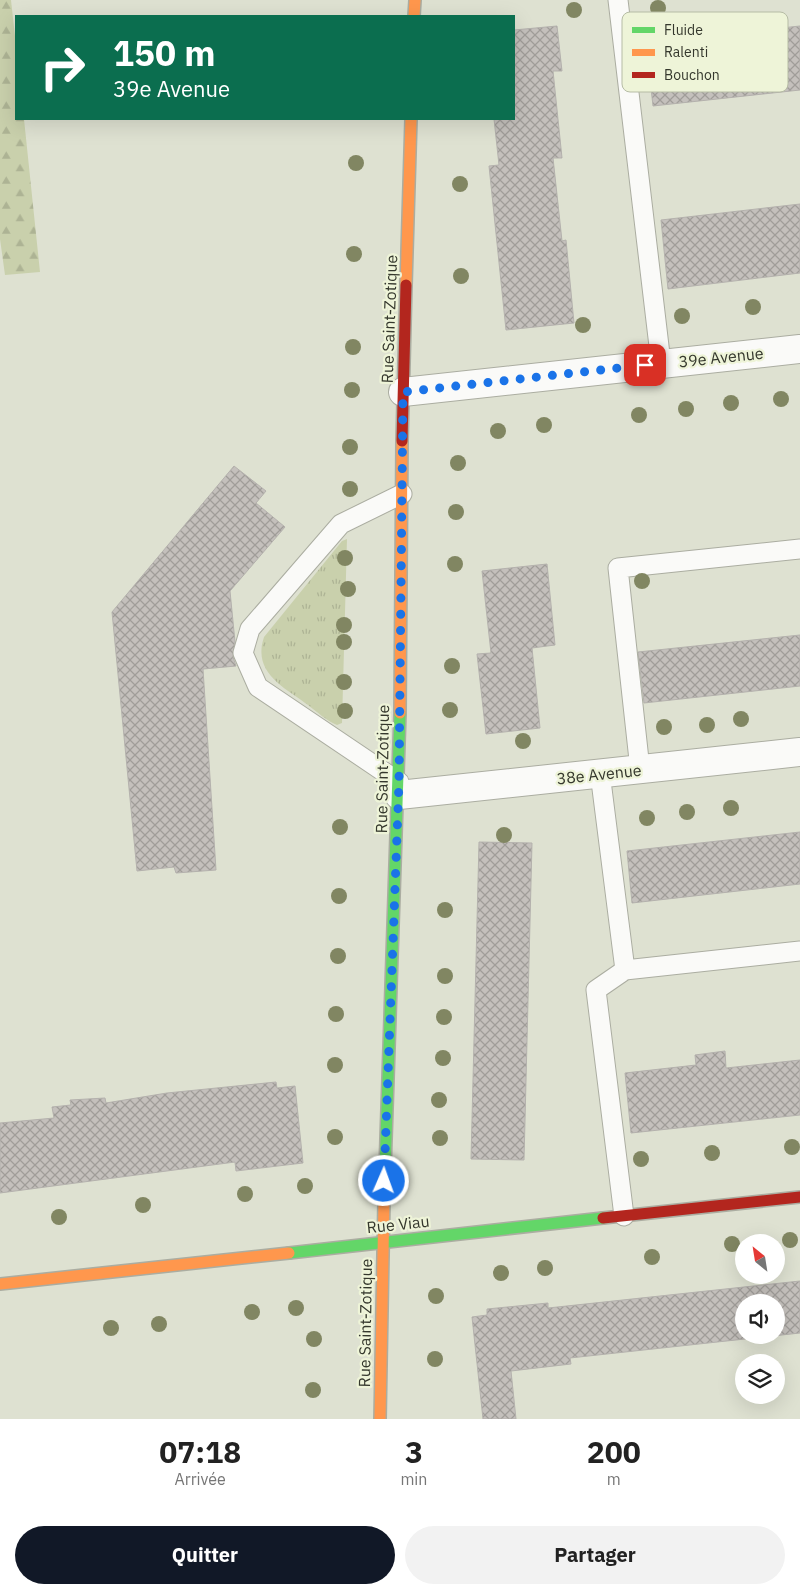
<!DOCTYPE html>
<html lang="fr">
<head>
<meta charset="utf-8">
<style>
  body { margin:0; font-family:"IBM Plex Sans",sans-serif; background:#f2f2f2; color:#222; height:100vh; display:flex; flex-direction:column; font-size:19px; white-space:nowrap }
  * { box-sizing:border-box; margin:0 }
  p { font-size:16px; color:#767676 }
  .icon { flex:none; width:28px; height:28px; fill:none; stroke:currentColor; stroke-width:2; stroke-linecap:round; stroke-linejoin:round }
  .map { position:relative; height:1419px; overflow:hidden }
  .side { display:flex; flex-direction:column; background:#fff; flex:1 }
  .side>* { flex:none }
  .banner { position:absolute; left:15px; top:15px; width:500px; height:105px; border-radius:0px; box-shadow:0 5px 20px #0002; background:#0b6e4f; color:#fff; overflow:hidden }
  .needle { width:32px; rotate:330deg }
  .buttons { position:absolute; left:735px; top:1234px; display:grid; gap:10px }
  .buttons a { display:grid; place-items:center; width:50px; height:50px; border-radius:50%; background:#fff; box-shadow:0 5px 20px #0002; font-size:25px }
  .pin { position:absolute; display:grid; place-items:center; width:42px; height:42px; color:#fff; margin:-21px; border-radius:10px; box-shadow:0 2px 8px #0006 }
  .me { position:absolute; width:55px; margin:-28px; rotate:2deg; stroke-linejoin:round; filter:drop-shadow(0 0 4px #0008) }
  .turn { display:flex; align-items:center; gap:18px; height:105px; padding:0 15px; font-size:22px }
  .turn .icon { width:65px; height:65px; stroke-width:2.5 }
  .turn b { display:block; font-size:35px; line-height:42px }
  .eta { display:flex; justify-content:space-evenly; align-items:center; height:85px; text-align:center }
  .eta b { font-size:30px; font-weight:700; line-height:35px }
  .cta { display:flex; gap:10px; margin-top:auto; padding:10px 15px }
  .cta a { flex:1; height:58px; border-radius:30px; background:#111827; color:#fff; font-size:20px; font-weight:700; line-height:58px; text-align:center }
  .cta a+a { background:#f2f2f2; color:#222 }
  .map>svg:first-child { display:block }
  .grass { fill:url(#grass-tufts) }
  .forest { fill:url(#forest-firs) }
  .building { fill:url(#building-cross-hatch); stroke:#b4b1ad; fill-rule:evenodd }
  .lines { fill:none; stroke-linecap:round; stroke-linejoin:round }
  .lane-casing { stroke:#abada1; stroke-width:21 }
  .street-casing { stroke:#abada1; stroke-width:30 }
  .fast-casing { stroke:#abada1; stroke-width:14 }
  .slow-casing { stroke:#abada1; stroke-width:14 }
  .jam-casing { stroke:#abada1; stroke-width:14 }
  .lane { stroke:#fafaf8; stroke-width:19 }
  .street { stroke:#fafaf8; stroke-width:28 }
  .fast { stroke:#63d668; stroke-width:11 }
  .slow { stroke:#ff974d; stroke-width:11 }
  .jam { stroke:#b3261e; stroke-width:11 }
  .tree { fill:#818662 }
  .route { stroke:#1a73e8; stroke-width:9; stroke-dasharray:0 16.2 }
  .labels { text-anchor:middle; stroke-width:4.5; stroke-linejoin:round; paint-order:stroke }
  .street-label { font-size:16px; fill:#35382d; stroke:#eef4d8 }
  .key { fill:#eef4d8; stroke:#b6bca5; stroke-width:1 }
  .key-label { font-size:14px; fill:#35382d }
</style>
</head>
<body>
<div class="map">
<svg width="800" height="1419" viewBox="0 0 800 1419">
  <defs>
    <pattern id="grass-tufts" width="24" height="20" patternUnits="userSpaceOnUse" patternTransform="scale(1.25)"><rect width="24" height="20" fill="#c9d0ac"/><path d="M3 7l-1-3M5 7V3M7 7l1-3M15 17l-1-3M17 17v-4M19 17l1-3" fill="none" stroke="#adb394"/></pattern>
    <pattern id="forest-firs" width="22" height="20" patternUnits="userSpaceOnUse" patternTransform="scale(1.25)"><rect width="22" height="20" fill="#c9d0ac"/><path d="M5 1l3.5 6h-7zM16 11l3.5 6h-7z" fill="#adb394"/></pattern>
    <pattern id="building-cross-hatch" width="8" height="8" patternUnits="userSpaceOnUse" patternTransform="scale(1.25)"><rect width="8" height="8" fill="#c4c0bc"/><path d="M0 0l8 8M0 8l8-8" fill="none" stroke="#a09d99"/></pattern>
  </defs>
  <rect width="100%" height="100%" fill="#dee1d1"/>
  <!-- grass -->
  <path class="grass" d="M 347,539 L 342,723 L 337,725 C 327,721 317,712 308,705 C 284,687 252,673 264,637 L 342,541 Z"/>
  <!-- forest -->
  <path class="forest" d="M 0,0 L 11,0 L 16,45 L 16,119 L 24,119 L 40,272 L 5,275 L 0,239 Z"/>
  <!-- building -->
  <g class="building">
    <path d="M 557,26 L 562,71 L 553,71 L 562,158 L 553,158 L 562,241 L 566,240 L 574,323 L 506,330 L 489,166 L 499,165 L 494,119 L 514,119 L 514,30 Z"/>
    <path d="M 800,26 L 800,90 L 653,106 L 646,43 L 662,41 L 662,37 L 723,29 L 724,34 Z"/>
    <path d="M 800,204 L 800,273 L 668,289 L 661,220 Z"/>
    <path d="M 234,466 L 266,491 L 256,503 L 285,527 L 230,591 L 235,642 L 233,657 L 236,666 L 203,669 L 216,870 L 176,873 L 174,867 L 137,871 L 112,612 Z"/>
    <path d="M 547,564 L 555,645 L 532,648 L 540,728 L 486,734 L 477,654 L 491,653 L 482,571 Z"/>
    <path d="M 800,635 L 800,686 L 644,703 L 638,652 Z"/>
    <path d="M 800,832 L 800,884 L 632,903 L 627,851 Z"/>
    <path d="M 479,842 L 532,843 L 524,1160 L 471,1159 Z"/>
    <path d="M 725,1051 L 726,1068 L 800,1060 L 800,1115 L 631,1133 L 625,1073 L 696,1065 L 695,1055 Z"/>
    <path d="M 276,1082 L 277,1088 L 295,1086 L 303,1163 L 236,1171 L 235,1162 L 0,1193 L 0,1123 L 54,1118 L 52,1107 L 71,1105 L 70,1100 L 105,1098 L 106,1103 L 167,1093 Z"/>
    <path d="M 800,1281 L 800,1333 L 570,1358 L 571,1364 L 511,1371 L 516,1419 L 483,1419 L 472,1317 L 487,1315 L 487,1309 L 548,1303 L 548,1308 ZM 744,1302 L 776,1302 L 776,1335 L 744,1335 Z"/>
  </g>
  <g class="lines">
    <defs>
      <g id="lane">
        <path d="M 618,0 L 661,363"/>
        <path d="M 640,769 L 618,568 L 800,549"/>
        <path d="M 600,773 L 625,970"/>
        <path d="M 399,782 L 258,687 L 243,653 L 250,629 L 341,524 L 402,494"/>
        <path d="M 624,1216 L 596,990 L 625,970 L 800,951"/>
      </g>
      <g id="street">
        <path d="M 403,392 L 800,349"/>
        <path d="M 399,795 L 800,752"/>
      </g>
      <g id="fast">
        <path d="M 384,1200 L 400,713"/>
        <path d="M 289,1253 L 603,1218"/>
      </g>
      <g id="slow">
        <path d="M 414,16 L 415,0"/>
        <path d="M 406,285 L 411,119"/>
        <path d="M 400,713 L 402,441"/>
        <path d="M 0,1284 L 289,1253"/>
        <path d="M 380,1419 L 384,1200"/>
      </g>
      <g id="jam">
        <path d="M 402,441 L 406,285"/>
        <path d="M 603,1218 L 800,1197"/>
      </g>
    </defs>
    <!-- lane casing -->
    <use href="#lane" class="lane-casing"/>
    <!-- street casing -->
    <use href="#street" class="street-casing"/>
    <!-- fast casing -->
    <use href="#fast" class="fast-casing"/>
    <!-- slow casing -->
    <use href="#slow" class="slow-casing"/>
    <!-- jam casing -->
    <use href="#jam" class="jam-casing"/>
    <!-- lane -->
    <use href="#lane" class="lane"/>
    <!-- street -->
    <use href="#street" class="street"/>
    <!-- fast -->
    <use href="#fast" class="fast"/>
    <!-- slow -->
    <use href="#slow" class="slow"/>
    <!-- jam -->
    <use href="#jam" class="jam"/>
  </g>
  <!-- trees -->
  <g class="tree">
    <circle cx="658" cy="8" r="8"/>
    <circle cx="574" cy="10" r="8"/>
    <circle cx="356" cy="163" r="8"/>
    <circle cx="460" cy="184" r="8"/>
    <circle cx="354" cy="254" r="8"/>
    <circle cx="461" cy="276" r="8"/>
    <circle cx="753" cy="307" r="8"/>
    <circle cx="682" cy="316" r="8"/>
    <circle cx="583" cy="325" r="8"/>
    <circle cx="353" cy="347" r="8"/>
    <circle cx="352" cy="390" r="8"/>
    <circle cx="781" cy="399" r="8"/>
    <circle cx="731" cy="403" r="8"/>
    <circle cx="686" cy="409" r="8"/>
    <circle cx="639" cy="415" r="8"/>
    <circle cx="544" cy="425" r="8"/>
    <circle cx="498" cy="431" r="8"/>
    <circle cx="350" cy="447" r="8"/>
    <circle cx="458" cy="463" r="8"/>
    <circle cx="350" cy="489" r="8"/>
    <circle cx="456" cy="512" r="8"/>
    <circle cx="345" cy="558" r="8"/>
    <circle cx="455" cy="564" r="8"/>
    <circle cx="642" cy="581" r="8"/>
    <circle cx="348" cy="589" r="8"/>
    <circle cx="344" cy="625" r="8"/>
    <circle cx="344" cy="642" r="8"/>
    <circle cx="452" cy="666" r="8"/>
    <circle cx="344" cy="682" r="8"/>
    <circle cx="450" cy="710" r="8"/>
    <circle cx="345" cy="711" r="8"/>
    <circle cx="741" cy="719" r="8"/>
    <circle cx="707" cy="725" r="8"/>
    <circle cx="664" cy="727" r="8"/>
    <circle cx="523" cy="741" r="8"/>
    <circle cx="731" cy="808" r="8"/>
    <circle cx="687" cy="812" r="8"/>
    <circle cx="647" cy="818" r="8"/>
    <circle cx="340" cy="827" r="8"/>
    <circle cx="504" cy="835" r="8"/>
    <circle cx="339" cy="896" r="8"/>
    <circle cx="445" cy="910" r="8"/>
    <circle cx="338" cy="956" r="8"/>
    <circle cx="445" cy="976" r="8"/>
    <circle cx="336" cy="1014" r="8"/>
    <circle cx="444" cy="1017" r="8"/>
    <circle cx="443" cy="1058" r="8"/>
    <circle cx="335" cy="1065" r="8"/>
    <circle cx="439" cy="1100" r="8"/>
    <circle cx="335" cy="1137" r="8"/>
    <circle cx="440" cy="1138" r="8"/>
    <circle cx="792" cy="1147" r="8"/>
    <circle cx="712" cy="1153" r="8"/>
    <circle cx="641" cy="1159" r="8"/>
    <circle cx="305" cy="1186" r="8"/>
    <circle cx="245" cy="1194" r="8"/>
    <circle cx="143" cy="1205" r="8"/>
    <circle cx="59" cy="1217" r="8"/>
    <circle cx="790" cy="1240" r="8"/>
    <circle cx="732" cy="1244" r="8"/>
    <circle cx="652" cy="1257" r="8"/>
    <circle cx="545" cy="1268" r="8"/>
    <circle cx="501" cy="1273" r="8"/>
    <circle cx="436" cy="1296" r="8"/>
    <circle cx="296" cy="1308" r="8"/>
    <circle cx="252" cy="1312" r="8"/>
    <circle cx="159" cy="1324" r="8"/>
    <circle cx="111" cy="1328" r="8"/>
    <circle cx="314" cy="1339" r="8"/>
    <circle cx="435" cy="1359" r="8"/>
    <circle cx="313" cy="1390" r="8"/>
  </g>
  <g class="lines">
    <!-- route -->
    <path class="route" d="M 384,1181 L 399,782 L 403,392 L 645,365"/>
  </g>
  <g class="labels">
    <!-- street labels -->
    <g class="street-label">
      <text transform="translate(389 319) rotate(-88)" y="6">Rue Saint-Zotique</text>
      <text transform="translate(721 357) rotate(-6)" y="6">39e Avenue</text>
      <text transform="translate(382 769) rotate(-89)" y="6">Rue Saint-Zotique</text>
      <text transform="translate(599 774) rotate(-6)" y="6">38e Avenue</text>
      <text transform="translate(398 1224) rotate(-6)" y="6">Rue Viau</text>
      <text transform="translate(365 1323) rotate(-89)" y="6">Rue Saint-Zotique</text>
    </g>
  </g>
  <!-- legend -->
  <rect x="622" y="12" width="166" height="80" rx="8" class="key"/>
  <rect x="632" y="27" width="23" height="6" fill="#63d668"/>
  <rect x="632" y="49" width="23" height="7" fill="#ff974d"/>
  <rect x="632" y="72" width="23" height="6" fill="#b3261e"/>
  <g class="key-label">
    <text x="664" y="35">Fluide</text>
    <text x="664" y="57">Ralenti</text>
    <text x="664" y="80">Bouchon</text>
  </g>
</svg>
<div class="buttons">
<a><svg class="needle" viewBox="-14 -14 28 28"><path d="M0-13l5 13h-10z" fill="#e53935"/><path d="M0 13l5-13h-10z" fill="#767676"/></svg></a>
<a><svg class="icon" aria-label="sound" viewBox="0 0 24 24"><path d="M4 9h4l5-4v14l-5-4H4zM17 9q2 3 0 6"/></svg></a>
<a><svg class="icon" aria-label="layers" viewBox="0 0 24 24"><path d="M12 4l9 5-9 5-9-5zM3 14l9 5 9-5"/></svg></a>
</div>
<div class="pin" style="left:645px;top:365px;background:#d93025"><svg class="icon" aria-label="arrive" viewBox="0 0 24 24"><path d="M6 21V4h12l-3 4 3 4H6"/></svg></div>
<svg class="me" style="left:384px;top:1181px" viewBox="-20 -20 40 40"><circle r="17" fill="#1a73e8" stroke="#fff" stroke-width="3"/><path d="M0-11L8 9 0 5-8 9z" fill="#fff"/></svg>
<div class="banner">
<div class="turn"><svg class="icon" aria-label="right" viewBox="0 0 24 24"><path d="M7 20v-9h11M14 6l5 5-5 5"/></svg><div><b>150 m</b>39e Avenue</div></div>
</div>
</div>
<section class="side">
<div class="eta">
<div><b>07:18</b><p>Arrivée</p></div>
<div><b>3</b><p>min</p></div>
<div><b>200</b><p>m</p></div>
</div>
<div class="cta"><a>Quitter</a><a>Partager</a></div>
</section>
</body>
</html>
